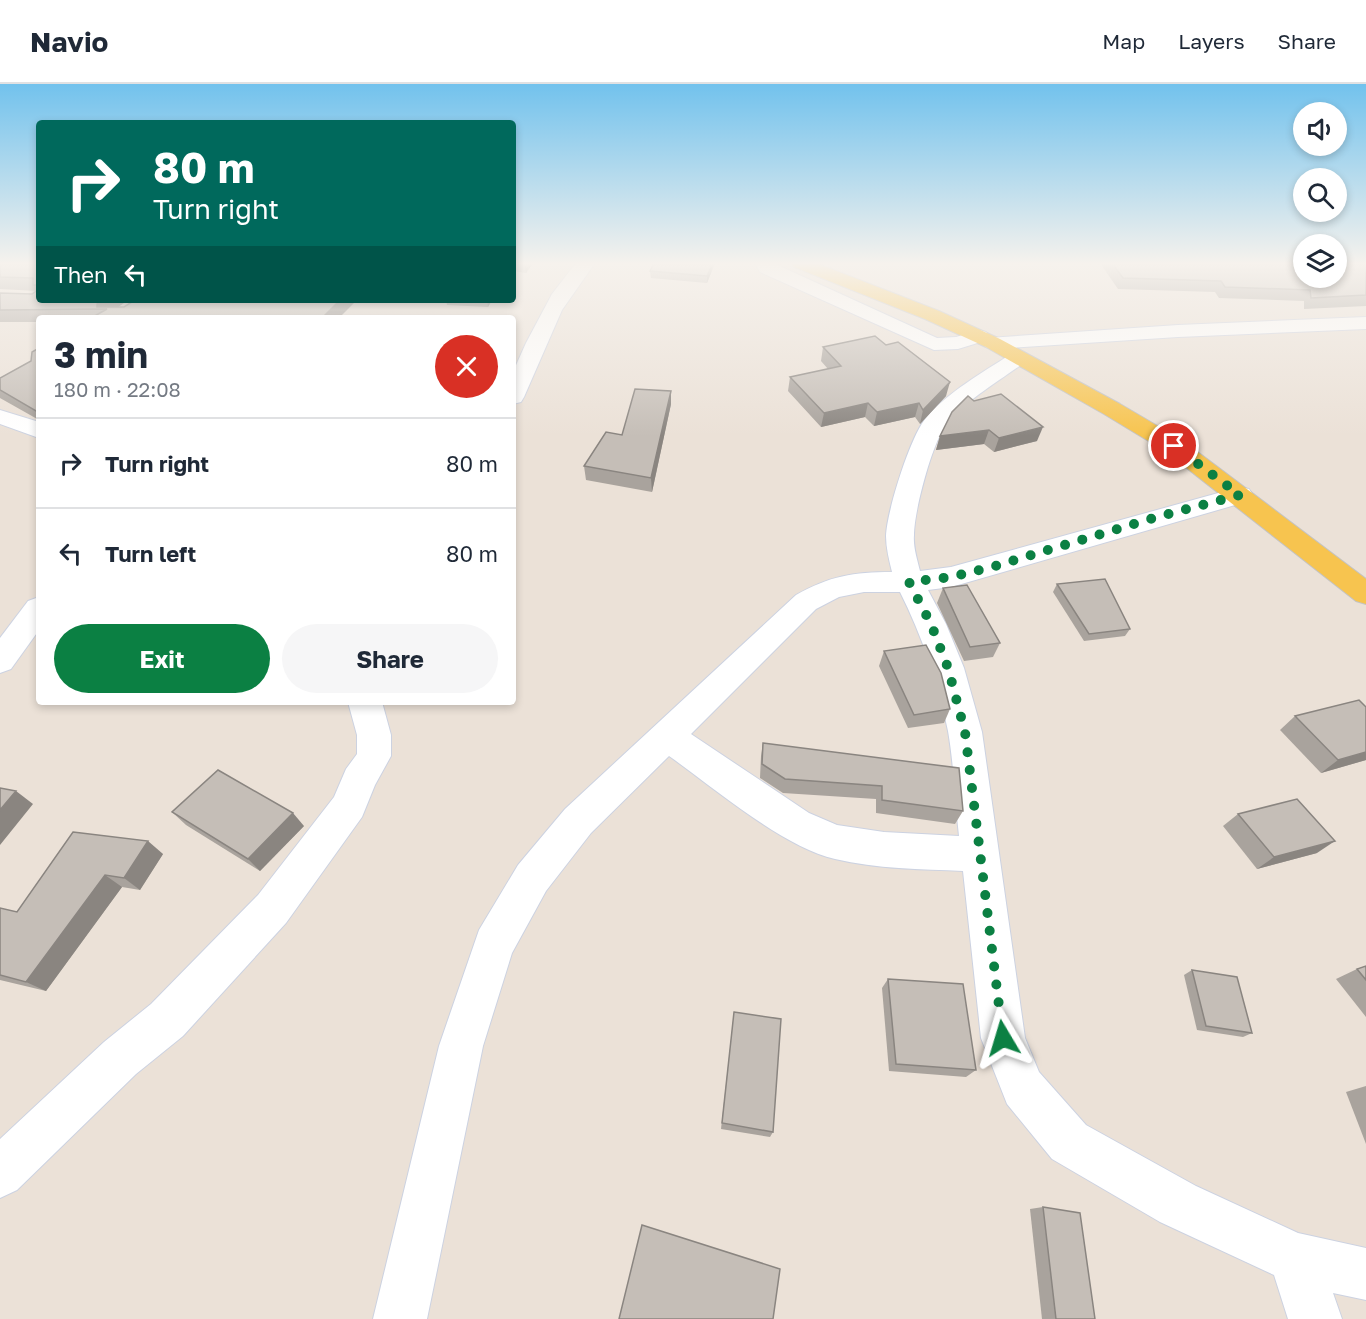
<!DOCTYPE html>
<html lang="en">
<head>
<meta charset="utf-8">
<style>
  body { margin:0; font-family:"Golos Text",sans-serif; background:#f6f6f7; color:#1f2937; height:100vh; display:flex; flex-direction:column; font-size:22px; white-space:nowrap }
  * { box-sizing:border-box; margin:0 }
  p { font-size:20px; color:#747a83 }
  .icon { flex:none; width:33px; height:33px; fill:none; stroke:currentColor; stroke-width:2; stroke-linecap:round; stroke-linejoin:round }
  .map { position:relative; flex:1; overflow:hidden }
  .drawer { position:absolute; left:36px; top:231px; width:480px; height:390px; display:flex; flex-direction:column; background:#fff; border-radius:6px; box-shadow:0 3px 9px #0003 }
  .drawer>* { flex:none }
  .banner { position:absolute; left:36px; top:36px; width:480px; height:183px; border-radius:6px; box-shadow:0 3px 9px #0003; background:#00695c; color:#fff; overflow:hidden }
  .fabs { position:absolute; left:1293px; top:18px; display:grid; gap:12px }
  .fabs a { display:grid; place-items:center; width:54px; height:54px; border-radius:50%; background:#fff; box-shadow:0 3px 9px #0003; font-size:30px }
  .pin { position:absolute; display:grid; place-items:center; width:51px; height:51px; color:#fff; margin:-26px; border:3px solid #fff; border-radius:50%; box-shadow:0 2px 6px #0007 }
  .me { position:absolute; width:66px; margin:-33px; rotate:353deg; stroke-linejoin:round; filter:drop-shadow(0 0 4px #0008) }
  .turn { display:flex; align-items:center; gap:21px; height:126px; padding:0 18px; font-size:27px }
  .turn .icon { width:78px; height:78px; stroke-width:2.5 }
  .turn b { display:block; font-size:42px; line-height:51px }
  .then { display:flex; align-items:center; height:57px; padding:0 18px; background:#0003; gap:12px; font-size:22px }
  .round { display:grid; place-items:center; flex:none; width:63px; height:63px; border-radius:32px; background:#f6f6f7 }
  .overview { display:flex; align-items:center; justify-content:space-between; height:102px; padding:0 18px }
  h1 { font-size:36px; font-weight:700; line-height:45px }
  .primary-button { display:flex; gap:12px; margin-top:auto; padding:12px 18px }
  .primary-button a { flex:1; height:69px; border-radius:36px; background:#0b8043; color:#fff; font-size:24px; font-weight:700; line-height:69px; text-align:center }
  .primary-button a+a { background:#f6f6f7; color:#1f2937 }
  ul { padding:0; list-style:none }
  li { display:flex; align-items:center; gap:18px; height:90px; padding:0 18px; border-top:2px solid #e0e1e3 }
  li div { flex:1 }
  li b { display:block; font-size:22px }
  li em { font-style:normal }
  header { display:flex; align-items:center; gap:36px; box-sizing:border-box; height:84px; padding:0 30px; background:#fff; border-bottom:2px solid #e0e1e3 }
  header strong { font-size:28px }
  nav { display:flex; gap:33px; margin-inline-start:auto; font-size:21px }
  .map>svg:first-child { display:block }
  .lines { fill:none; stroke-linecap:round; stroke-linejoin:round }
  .minor-casing { stroke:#ccd2e1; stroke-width:2 }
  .major-casing { stroke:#c3c3c3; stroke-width:2 }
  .minor { fill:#fff; fill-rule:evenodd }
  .major { fill:#f7c44f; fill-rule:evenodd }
  .wall { fill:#a9a39d }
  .shaded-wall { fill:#8a8580 }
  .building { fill:#c5beb7; stroke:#8a8580; stroke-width:1.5 }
  .route { stroke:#0b8043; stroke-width:10; stroke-dasharray:0 18 }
</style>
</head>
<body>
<header>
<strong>Navio</strong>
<nav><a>Map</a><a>Layers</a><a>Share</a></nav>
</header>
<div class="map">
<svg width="1366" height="1235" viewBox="0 0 1366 1235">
  <rect width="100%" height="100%" fill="#ebe1d7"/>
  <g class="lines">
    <defs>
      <g id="minor">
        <path d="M 576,179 L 595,179 L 562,226 L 524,313 L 521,318 L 513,320 L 513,288 L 526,259 L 552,210 Z"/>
        <path d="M 755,179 L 773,179 L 937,254 L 956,253 L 979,246 L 986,248 L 989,252 L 988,254 L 1178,241 L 1366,233 L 1366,245 L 1178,253 L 993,265 L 986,263 L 983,259 L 984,257 L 958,265 L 934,266 L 760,188 Z"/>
        <path d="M 1018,268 L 1025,270 L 1029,274 L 1025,278 C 1002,295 963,318 946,341 C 932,359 914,428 914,451 C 913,463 917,475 920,487 L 951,483 L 1240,403 L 1249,405 L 1253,411 L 1249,417 L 951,503 L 928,506 L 946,540 L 964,584 L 982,648 L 1025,954 L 1039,988 L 1086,1041 L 1196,1102 L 1298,1149 L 1366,1164 L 1366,1216 L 1333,1209 L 1342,1235 L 1288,1235 L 1274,1191 L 1160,1138 L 1052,1075 L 1007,1020 L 981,954 L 963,787 C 921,785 877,785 835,775 C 784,764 713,703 669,672 L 591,749 L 546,807 L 512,869 L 483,962 L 427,1235 L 373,1235 L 439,962 L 479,846 L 518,781 L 565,725 L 796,511 C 830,492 853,488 892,488 C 889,476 886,464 886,452 C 887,427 910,353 926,334 C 948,308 982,289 1011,270 ZM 864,508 L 900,508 C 922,552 938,598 948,647 C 954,681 955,717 959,752 L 884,748 L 837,741 L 809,729 L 691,650 L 816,525 L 839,513 Z"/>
        <path d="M 0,326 L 39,338 L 39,354 L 0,340 Z"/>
        <path d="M 39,513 L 39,546 L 11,585 L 0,589 L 0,554 L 28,517 Z"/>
        <path d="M 348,618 L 382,618 L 391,651 L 391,672 L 375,701 L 362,733 L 286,839 L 183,952 L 136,990 L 17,1106 L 0,1114 L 0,1055 L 104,958 L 151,920 L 258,811 L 334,713 L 346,685 L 357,670 L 357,651 Z"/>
      </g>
      <path id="major" d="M 791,179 L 816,179 L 939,227 L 1000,255 L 1120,320 L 1183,357 L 1366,495 L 1366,520 L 1356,517 L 1165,367 L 1104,330 L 986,263 L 925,235 L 794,183 Z"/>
    </defs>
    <!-- minor casing -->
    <use href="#minor" class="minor-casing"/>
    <!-- major casing -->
    <use href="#major" class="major-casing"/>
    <!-- minor -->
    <use href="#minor" class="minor"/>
    <!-- major -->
    <use href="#major" class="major"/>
  </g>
  <!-- wall -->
  <g class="wall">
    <path d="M 0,179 L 39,179 L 39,216 L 128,216 L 118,223 L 339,234 L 39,234 L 39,238 L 0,238 L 0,209 L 32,210 L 37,207 L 0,205 Z"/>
    <path d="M 513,179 L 533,179 L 526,189 L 513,187 Z"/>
    <path d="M 715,179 L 707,199 L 651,194 L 650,187 Z"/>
    <path d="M 1100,179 L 1366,179 L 1366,222 L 1304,225 L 1304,217 L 1219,214 L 1215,208 L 1118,205 Z"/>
    <path d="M 446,216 L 492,216 L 488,223 L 447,221 Z"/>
    <path d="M 823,263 L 946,312 L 920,340 L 915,333 L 874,342 L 865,333 L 821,343 L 788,307 L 790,293 L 828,285 L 821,277 Z"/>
    <path d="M 39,264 L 39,336 L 0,314 L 0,294 L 31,277 Z"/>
    <path d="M 974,317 L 1037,357 L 994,368 L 984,360 L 936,366 L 940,352 Z"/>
    <path d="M 671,320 L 652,408 L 586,396 L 584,382 L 622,351 Z"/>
    <path d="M 1057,500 L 1130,545 L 1125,552 L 1084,557 L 1053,508 Z"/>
    <path d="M 943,504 L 1000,559 L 993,573 L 964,577 L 937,519 Z"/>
    <path d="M 884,567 L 950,625 L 944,639 L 908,644 L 879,582 Z"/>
    <path d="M 1295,632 L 1366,676 L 1321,689 L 1280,646 Z"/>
    <path d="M 763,659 L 963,727 L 955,740 L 876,729 L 876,715 L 783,709 L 760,694 L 761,672 Z"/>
    <path d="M 172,728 L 304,742 L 260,787 L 186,741 Z"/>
    <path d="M 1238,730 L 1317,769 L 1257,785 L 1223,742 Z"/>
    <path d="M 73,748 L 163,770 L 140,806 L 122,803 L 46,907 L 0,896 L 0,824 L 17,828 Z"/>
    <path d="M 1366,882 L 1366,933 L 1336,895 L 1357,885 Z"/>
    <path d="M 1192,886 L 1252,949 L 1243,953 L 1197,946 L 1184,891 Z"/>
    <path d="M 888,895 L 976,986 L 966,993 L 889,987 L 882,904 Z"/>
    <path d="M 734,928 L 773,1048 L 770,1053 L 721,1045 Z"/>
    <path d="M 1366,1002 L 1366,1060 L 1346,1008 Z"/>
    <path d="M 1043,1123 L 1095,1235 L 1042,1235 L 1030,1125 Z"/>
  </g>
  <!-- shaded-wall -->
  <g class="shaded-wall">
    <path d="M 524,179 L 533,179 L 526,189 Z"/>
    <path d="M 713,179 L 715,179 L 707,199 L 707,192 Z"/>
    <path d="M 103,216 L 128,216 L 110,229 L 107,225 L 97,223 L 97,220 Z"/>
    <path d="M 340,216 L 357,216 L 339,234 L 322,234 Z"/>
    <path d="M 487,216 L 492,216 L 488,223 Z"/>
    <path d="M 950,298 L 946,312 L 920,340 L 923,326 Z"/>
    <path d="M 671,307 L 671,320 L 652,408 L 651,394 Z"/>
    <path d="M 868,319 L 865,333 L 821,343 L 824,329 Z"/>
    <path d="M 919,319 L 915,333 L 874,342 L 877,328 Z"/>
    <path d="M 1043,343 L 1037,357 L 994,368 L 999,354 Z"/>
    <path d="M 989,346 L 984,360 L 936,366 L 940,352 Z"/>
    <path d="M 1366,668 L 1366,676 L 1321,689 L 1338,676 Z"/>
    <path d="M 16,707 L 33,720 L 0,761 L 0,726 Z"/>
    <path d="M 293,729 L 304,742 L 260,787 L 248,775 Z"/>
    <path d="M 148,757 L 163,770 L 140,806 L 124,794 Z"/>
    <path d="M 1335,757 L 1317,769 L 1257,785 L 1274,773 Z"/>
    <path d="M 105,791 L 122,803 L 46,907 L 26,898 Z"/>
  </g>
  <!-- building -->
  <g class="building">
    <path d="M 0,179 L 39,179 L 39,201 L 33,201 L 33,194 L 0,193 Z"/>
    <path d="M 654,179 L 713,179 L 707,192 L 650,187 Z"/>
    <path d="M 1112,179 L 1304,179 L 1304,194 L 1336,194 L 1336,179 L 1366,179 L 1366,211 L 1311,214 L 1310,206 L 1225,203 L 1221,197 L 1123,194 Z"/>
    <path d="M 39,205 L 39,216 L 103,216 L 97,220 L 97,223 L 124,223 L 135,216 L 340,216 L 322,234 L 91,234 L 107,225 L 0,226 L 0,209 L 32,210 Z"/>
    <path d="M 875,252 L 886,261 L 898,258 L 950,298 L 923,326 L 919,319 L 877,328 L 868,319 L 824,329 L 790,293 L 841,282 L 823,263 Z"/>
    <path d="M 39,264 L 39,326 L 36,327 L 0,306 L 0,294 L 31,277 L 32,268 Z"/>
    <path d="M 635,305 L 671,307 L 651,394 L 584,382 L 606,348 L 622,351 Z"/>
    <path d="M 1001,310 L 1043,343 L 999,354 L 989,346 L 940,352 L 952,328 L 968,312 L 974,317 Z"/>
    <path d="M 1105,495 L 1130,545 L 1089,550 L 1057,500 Z"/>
    <path d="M 967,501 L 1000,559 L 970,563 L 943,504 Z"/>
    <path d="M 926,561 L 941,589 L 950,625 L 914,631 L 884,567 Z"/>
    <path d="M 1359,616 L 1366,623 L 1366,668 L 1338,676 L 1295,632 Z"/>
    <path d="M 763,659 L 959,684 L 963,727 L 882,716 L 882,702 L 785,695 L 762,680 Z"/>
    <path d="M 218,686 L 293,729 L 248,775 L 172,728 Z"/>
    <path d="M 0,704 L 16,707 L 0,726 Z"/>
    <path d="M 1297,715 L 1335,757 L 1274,773 L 1238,730 Z"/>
    <path d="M 73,748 L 148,757 L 124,794 L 105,791 L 26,898 L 0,891 L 0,824 L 17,828 Z"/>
    <path d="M 1366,882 L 1366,896 L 1357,885 Z"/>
    <path d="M 1192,886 L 1237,893 L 1252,949 L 1206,942 Z"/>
    <path d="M 888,895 L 963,900 L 976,986 L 896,980 Z"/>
    <path d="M 734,928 L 781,935 L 773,1048 L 722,1039 Z"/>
    <path d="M 1043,1123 L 1080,1129 L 1095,1235 L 1056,1235 Z"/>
    <path d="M 642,1141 L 780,1185 L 773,1235 L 619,1235 Z"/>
  </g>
  <!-- sky -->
  <linearGradient id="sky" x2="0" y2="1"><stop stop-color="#72c2ed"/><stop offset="0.51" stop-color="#f6f2ed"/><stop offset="1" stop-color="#f6f2ed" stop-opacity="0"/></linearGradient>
  <rect width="1366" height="352" fill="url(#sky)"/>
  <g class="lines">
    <!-- route -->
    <path class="route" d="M 1003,954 L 965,648 L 948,584 L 931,540 L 909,498 L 951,493 L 992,483 L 1157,433 L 1240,411 L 1174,362"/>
  </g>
</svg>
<div class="fabs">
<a><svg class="icon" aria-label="sound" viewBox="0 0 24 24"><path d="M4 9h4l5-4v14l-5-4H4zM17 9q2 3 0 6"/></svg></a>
<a><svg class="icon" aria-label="search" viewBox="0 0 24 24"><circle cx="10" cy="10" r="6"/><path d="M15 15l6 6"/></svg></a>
<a><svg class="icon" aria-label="layers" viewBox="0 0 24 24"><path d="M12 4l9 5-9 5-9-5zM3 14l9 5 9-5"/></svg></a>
</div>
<div class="pin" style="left:1174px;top:362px;background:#d93025"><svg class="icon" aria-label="arrive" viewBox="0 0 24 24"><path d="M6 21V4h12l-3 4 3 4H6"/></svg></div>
<svg class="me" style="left:1003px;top:954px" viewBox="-20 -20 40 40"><path d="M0-17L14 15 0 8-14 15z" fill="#0b8043" stroke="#fff" stroke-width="4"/></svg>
<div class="banner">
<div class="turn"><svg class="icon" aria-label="right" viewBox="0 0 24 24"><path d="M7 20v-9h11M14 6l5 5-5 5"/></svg><div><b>80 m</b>Turn right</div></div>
<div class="then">Then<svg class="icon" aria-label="left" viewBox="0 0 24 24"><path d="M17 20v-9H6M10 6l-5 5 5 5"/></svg></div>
</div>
<section class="drawer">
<div class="overview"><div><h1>3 min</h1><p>180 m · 22:08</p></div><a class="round" style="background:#d93025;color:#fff"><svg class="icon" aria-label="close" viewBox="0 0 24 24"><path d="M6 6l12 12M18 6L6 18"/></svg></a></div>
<ul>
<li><svg class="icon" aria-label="right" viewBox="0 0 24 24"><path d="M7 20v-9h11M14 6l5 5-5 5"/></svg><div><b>Turn right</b></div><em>80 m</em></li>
<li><svg class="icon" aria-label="left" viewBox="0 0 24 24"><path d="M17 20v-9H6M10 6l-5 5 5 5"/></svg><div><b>Turn left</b></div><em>80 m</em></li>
</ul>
<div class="primary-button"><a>Exit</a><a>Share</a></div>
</section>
</div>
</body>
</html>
